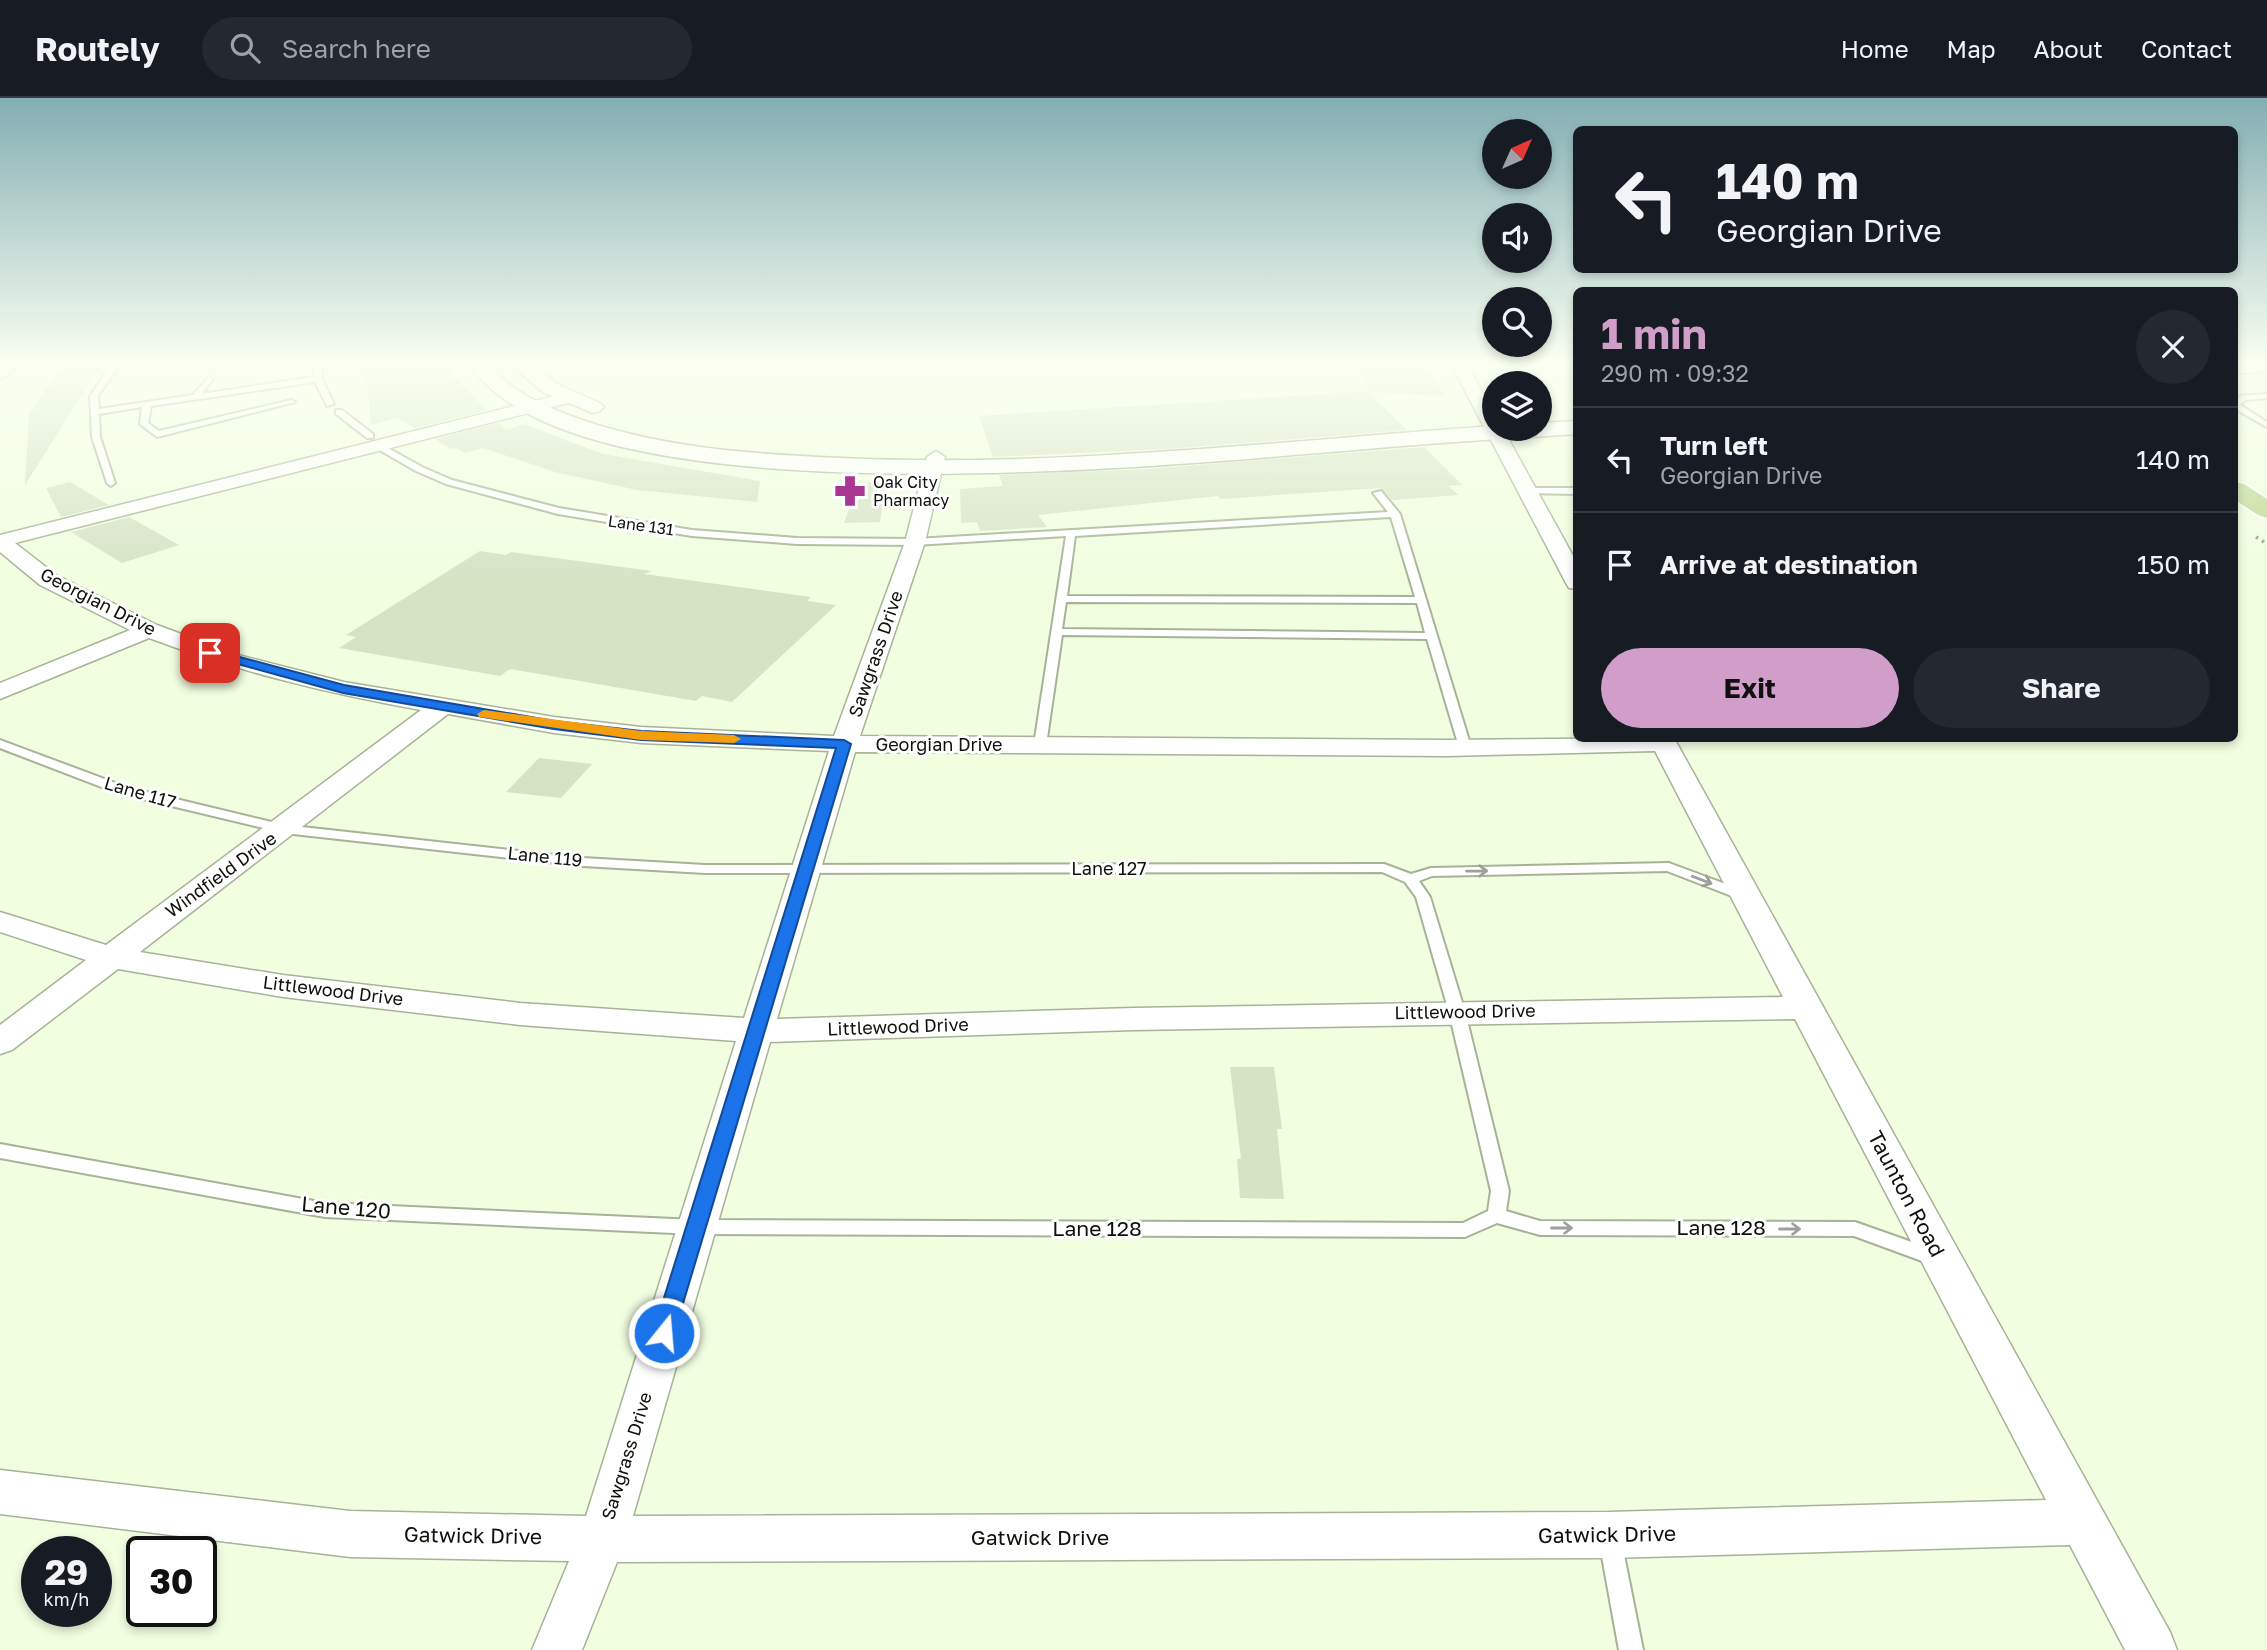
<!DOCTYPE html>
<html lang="en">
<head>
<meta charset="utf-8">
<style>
  body { margin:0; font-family:"Golos Text",sans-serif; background:#242831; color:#f1f3f6; height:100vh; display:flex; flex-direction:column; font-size:26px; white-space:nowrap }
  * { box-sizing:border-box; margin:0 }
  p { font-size:23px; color:#9ea1a6 }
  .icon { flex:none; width:38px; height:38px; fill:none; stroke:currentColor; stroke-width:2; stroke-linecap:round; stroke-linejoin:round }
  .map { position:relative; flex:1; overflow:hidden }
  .side { position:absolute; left:1573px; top:189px; width:665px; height:455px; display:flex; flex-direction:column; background:#171b24; border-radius:10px; box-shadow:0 4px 10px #0003 }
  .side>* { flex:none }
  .hud { position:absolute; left:1573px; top:28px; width:665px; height:147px; border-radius:10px; box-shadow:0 4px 10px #0003; background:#171b24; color:#f1f3f6; overflow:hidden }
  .needle { width:46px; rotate:45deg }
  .fabs { position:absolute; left:1482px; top:21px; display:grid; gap:14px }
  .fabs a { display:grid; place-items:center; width:70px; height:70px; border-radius:50%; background:#171b24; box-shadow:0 4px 10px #0003; font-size:35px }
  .speed { position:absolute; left:21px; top:1438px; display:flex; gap:14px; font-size:35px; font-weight:700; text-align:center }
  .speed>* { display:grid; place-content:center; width:91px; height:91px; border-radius:50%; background:#171b24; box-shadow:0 4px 10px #0003; line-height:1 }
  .speed small { font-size:18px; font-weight:400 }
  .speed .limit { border:4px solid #111; border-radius:10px; background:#fff; color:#111 }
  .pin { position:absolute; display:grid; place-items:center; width:60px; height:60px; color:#fff; margin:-30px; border-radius:14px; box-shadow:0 4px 10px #0006 }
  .me { position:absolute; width:77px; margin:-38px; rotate:17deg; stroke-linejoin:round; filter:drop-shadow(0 0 5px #0008) }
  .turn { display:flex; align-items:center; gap:24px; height:147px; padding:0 28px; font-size:32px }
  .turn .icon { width:91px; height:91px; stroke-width:2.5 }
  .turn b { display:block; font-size:49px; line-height:60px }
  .round { display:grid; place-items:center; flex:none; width:74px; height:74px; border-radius:37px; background:#242831 }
  .head { display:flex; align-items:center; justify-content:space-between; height:119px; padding:0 28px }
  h1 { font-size:42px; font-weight:700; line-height:52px; color:#d19ec9 }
  .button { display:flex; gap:14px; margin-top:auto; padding:14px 28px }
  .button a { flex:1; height:80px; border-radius:42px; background:#d19ec9; color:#111; font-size:28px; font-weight:700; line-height:80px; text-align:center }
  .button a+a { background:#242831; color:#f1f3f6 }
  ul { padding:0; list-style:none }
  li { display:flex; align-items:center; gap:21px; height:105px; padding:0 28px; border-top:2px solid #363941 }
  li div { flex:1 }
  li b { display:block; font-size:26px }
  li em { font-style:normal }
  header { display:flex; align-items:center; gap:42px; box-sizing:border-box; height:98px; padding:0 35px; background:#171b24; border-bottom:2px solid #363941 }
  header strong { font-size:33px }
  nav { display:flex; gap:38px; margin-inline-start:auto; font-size:24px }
  .search { width:490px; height:63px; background:#242831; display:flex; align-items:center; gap:18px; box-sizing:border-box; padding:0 24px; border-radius:38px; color:#9ea1a6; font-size:26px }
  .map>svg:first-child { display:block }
  .building { fill:#d6e3c5 }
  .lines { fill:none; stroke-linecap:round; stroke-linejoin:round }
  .service-casing { stroke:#a6b396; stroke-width:4 }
  .minor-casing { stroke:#a6b396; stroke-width:3 }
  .tertiary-casing { stroke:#a6b396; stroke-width:3 }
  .primary-casing { stroke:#fff; stroke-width:4 }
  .path { stroke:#97a08b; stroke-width:3.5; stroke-dasharray:2.5 4.5; stroke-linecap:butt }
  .service { fill:#fff; fill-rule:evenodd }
  .minor { fill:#fff; fill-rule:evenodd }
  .tertiary { fill:#fff; fill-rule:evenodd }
  .primary { fill:#bdd790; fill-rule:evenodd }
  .oneway { stroke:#9ea09c }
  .route { fill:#1a73e8; stroke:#114b97; stroke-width:2 }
  .slow { fill:#f59e0b }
  .labels { text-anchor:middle; stroke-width:6; stroke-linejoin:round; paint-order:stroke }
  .far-poi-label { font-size:16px; fill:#0d1108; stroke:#fff; text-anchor:start }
  .far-street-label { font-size:16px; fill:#0d1108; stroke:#fff }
  .street-label { font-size:18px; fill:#0d1108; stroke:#fff }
  .near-street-label { font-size:21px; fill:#0d1108; stroke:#fff }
</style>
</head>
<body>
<header>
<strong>Routely</strong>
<div class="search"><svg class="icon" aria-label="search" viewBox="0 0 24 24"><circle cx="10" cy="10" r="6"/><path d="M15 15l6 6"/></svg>Search here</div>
<nav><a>Home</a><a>Map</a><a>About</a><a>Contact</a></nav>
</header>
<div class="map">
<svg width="2267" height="1552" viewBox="0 0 2267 1552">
  <rect width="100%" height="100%" fill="#f1fee0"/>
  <!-- building -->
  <g class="building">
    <path d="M 102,264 L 71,314 L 25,387 L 29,316 L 63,267 Z"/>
    <path d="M 365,264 L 446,264 L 451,276 L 487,312 L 415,330 L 398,320 L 371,327 Z"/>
    <path d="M 1357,264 L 1425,264 L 1444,298 L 1370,294 Z"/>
    <path d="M 1368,293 L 1407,332 L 1168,351 L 993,359 L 979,318 Z"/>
    <path d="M 499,325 L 506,332 L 524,326 L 603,356 L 760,383 L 757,404 L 637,392 L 555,374 L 483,350 L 466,355 L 456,350 L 451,351 L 435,341 Z"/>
    <path d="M 1424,349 L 1462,387 L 1448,388 L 1459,397 L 1392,402 L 1380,390 L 1221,401 L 1218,398 L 1038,417 L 1047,429 L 980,433 L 977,424 L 961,425 L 960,391 L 1003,388 L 999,377 L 1148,371 Z"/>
    <path d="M 70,384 L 109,407 L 61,419 L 46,390 Z"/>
    <path d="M 858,384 L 886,386 L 880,424 L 844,425 Z"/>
    <path d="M 129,419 L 179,447 L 122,465 L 71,434 Z"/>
    <path d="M 480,453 L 506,457 L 511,454 L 652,473 L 644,476 L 811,499 L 807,503 L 836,507 L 732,604 L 702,598 L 696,603 L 510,571 L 500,578 L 339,550 L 356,539 L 346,537 Z"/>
    <path d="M 539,660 L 592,666 L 561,700 L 506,694 Z"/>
    <path d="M 1230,969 L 1274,969 L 1282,1031 L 1277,1031 L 1284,1101 L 1240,1100 L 1237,1061 L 1241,1061 Z"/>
  </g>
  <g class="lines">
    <defs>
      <g id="service">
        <path d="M 113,264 L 121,264 L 98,298 L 99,311 L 193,297 L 209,279 L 213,281 L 202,296 L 314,279 L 314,264 L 322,264 L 322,281 L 334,306 L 327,308 L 315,284 L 151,308 L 148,325 L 159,333 L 291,302 L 295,304 L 157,339 L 140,326 L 142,309 L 99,316 L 100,339 L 115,385 L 111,388 L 107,385 L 92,339 L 90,298 Z"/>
        <path d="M 2267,296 L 2267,300 L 2245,302 L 2240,307 L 2267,324 L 2267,329 L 2235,311 L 2235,304 L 2240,298 Z"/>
        <path d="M 336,312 L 342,312 L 373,336 L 373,340 L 367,340 L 336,316 Z"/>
        <path d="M 379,345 L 422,369 L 452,382 L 559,410 L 692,432 L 797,440 L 915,441 L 1388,414 L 1373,395 L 1381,393 L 1400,416 L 1471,649 L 1465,653 L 1459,649 L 1427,541 L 1062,537 L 1046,647 L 1040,651 L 1036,650 L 1034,647 L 1066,438 L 915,447 L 797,446 L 692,438 L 558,416 L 446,386 L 416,373 L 376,350 L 376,346 ZM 1391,419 L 1415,499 L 1067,498 L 1075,438 ZM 1066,504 L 1417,505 L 1425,535 L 1062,531 Z"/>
        <path d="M 1527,390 L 1577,390 L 1577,396 L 1524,395 L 1524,391 Z"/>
        <path d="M 0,642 L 126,689 L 284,727 L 583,760 L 705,767 L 1384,766 L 1411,776 L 1431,770 L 1669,765 L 1747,794 L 1749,797 L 1747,800 L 1737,800 L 1667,773 L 1432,778 L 1419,783 L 1430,799 L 1465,914 L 1509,1093 L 1506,1113 L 1540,1123 L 1855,1124 L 1940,1154 L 1942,1159 L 1940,1164 L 1933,1167 L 1854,1138 L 1540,1137 L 1497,1125 L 1465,1139 L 696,1136 L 325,1119 L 0,1060 L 0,1046 L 325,1105 L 696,1122 L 1463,1125 L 1488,1113 L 1491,1093 L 1449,914 L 1416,799 L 1405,784 L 1382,774 L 705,775 L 583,768 L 284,735 L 117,695 L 0,650 Z"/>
        <path d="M 1610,1431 L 1618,1434 L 1621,1442 L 1643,1552 L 1619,1552 L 1599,1442 L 1602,1434 Z"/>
      </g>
      <g id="minor">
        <path d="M 4,264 L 21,264 L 6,278 L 0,280 L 0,267 Z"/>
        <path d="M 1450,264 L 1466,264 L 1494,316 L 1494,331 L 1503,331 L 1577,465 L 1577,491 L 1569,490 L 1566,485 Z"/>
        <path d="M 570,294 L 578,299 L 576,303 L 15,445 L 56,477 L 157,527 L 238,557 L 344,584 L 554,619 L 641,629 L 834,638 L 905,444 L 927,359 L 936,353 L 945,359 L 925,444 L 860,638 L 1447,642 L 1674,640 L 2170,1534 L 2177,1552 L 2125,1552 L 2070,1447 L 1609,1460 L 617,1464 L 582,1552 L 532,1552 L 569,1463 L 350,1459 L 0,1416 L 0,1372 L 350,1413 L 586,1418 L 736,943 L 520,927 L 283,899 L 118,871 L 12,952 L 0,956 L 0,927 L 86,862 L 0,834 L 0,814 L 106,847 L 421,612 C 325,595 241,574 149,540 L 0,601 L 0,585 L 130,532 L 40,487 L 0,454 L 0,437 ZM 448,616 L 554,635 L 641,645 L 829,653 L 744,920 L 520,905 L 283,877 L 140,854 ZM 1655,653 L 1783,899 L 1133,910 L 777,921 L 855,654 L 1447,658 ZM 1795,921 L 2046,1402 L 1609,1414 L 633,1418 L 770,944 L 1133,932 Z"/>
      </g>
      <g id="tertiary">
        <path d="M 469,264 L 489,264 C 506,291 542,307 571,318 C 658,350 750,356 841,360 C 1060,370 1277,343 1494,328 L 1494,331 L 1540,331 L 1540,325 L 1577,323 L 1577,336 C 1499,341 1421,346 1343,353 C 1171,367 566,428 469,264 Z"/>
        <path d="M 507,264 L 529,264 L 557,286 L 600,305 L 604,309 L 600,313 L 593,315 L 543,294 Z"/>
        <path d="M 2235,264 L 2267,264 L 2267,273 L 2235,276 Z"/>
      </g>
      <path id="primary" d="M 2235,384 L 2244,386 L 2267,401 L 2267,420 L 2258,417 L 2235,402 Z"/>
    </defs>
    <!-- service casing -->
    <use href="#service" class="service-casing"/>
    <!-- minor casing -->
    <use href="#minor" class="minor-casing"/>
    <!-- tertiary casing -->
    <use href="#tertiary" class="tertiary-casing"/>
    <!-- primary casing -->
    <use href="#primary" class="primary-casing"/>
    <!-- path -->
    <path class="path" d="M 2256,439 L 2267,446"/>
    <!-- service -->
    <use href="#service" class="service"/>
    <!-- minor -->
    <use href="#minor" class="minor"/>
    <!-- tertiary -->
    <use href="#tertiary" class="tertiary"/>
    <!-- primary -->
    <use href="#primary" class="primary"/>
  </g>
  <!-- one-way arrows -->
  <defs><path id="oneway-shaft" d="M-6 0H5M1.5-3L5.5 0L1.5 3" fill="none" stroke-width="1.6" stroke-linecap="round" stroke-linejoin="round" transform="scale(1.75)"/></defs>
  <g class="oneway">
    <use href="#oneway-shaft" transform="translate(1477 773) rotate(-1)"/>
    <use href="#oneway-shaft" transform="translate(1702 782) rotate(21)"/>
    <use href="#oneway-shaft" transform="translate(1562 1130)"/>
    <use href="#oneway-shaft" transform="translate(1790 1131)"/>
  </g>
  <!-- sky -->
  <linearGradient id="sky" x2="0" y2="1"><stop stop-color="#83aeb3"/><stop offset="0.55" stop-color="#f9fff1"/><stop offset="1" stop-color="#f9fff1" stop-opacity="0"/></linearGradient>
  <rect width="2267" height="481" fill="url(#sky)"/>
  <!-- route -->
  <path class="route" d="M 210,551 L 344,587 L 554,623 L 641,633 L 844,642 L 851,646 L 672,1242 L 664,1244 L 656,1242 L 653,1235 L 836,650 L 641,642 L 554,631 L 343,595 L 205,557 L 203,555 Z"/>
  <!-- slow -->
  <path class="slow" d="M 484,612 L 641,633 L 734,637 L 741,641 L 734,645 L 641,642 L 479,619 L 477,616 Z"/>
  <!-- icons -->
  <defs>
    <symbol id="pharmacy-bare" viewBox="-9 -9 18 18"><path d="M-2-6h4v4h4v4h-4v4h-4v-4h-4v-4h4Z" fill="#a93792" stroke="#fff" stroke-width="2.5" paint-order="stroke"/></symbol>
  </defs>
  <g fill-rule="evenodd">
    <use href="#pharmacy-bare" x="828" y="371" width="44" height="44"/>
  </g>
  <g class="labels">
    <!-- far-poi labels -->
    <g class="far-poi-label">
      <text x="873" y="390">Oak City<tspan x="873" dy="18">Pharmacy</tspan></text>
    </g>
    <!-- far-street labels -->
    <g class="far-street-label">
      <text transform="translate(641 427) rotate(8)" y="6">Lane 131</text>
    </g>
    <!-- street labels -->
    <g class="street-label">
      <text transform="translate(98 504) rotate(27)" y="6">Georgian Drive</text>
      <text transform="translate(876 556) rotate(-71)" y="6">Sawgrass Drive</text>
      <text x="939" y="653">Georgian Drive</text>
      <text transform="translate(140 695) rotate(16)" y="6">Lane 117</text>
      <text transform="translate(545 759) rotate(6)" y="6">Lane 119</text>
      <text x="1109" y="777">Lane 127</text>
      <text transform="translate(221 777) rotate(-36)" y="6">Windfield Drive</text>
      <text transform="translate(333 893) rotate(7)" y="6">Littlewood Drive</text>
      <text transform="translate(1465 914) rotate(-1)" y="6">Littlewood Drive</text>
      <text transform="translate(898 929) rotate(-2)" y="6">Littlewood Drive</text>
      <text transform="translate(627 1358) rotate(-73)" y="6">Sawgrass Drive</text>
    </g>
    <!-- near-street labels -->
    <g class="near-street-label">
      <text transform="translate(1906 1096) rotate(62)" y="7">Taunton Road</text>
      <text transform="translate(346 1110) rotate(5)" y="7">Lane 120</text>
      <text x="1721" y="1137">Lane 128</text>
      <text x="1097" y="1138">Lane 128</text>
      <text transform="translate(1607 1437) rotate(-1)" y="7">Gatwick Drive</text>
      <text transform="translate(473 1438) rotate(1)" y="7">Gatwick Drive</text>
      <text x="1040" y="1447">Gatwick Drive</text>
    </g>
  </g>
</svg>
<div class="fabs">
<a><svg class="needle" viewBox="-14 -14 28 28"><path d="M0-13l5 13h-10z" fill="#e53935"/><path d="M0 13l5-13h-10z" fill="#9ea1a6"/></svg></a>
<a><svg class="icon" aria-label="sound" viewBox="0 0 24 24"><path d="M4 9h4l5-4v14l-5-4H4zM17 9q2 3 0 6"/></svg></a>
<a><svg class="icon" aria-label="search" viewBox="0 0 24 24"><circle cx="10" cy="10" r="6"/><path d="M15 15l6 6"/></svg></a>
<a><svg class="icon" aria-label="layers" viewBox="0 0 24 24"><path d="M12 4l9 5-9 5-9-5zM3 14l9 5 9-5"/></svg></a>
</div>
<div class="speed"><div>29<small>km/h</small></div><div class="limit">30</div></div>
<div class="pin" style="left:210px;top:555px;background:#d93025"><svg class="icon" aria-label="arrive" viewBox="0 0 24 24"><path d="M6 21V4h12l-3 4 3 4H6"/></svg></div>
<svg class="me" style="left:664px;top:1235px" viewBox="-20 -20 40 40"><circle r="17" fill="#1a73e8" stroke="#fff" stroke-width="3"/><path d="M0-11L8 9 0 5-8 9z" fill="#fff"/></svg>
<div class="hud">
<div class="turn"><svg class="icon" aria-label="left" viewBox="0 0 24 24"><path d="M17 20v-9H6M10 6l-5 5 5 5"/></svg><div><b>140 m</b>Georgian Drive</div></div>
</div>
<section class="side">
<div class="head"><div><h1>1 min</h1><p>290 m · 09:32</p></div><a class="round"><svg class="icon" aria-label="close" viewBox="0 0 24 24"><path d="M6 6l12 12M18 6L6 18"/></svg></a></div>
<ul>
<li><svg class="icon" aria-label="left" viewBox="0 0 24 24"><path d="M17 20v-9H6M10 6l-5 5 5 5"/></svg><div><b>Turn left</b><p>Georgian Drive</p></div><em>140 m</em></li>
<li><svg class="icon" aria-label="arrive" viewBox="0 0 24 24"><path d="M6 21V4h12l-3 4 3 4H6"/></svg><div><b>Arrive at destination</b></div><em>150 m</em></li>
</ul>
<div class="button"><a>Exit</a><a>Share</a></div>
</section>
</div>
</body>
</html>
